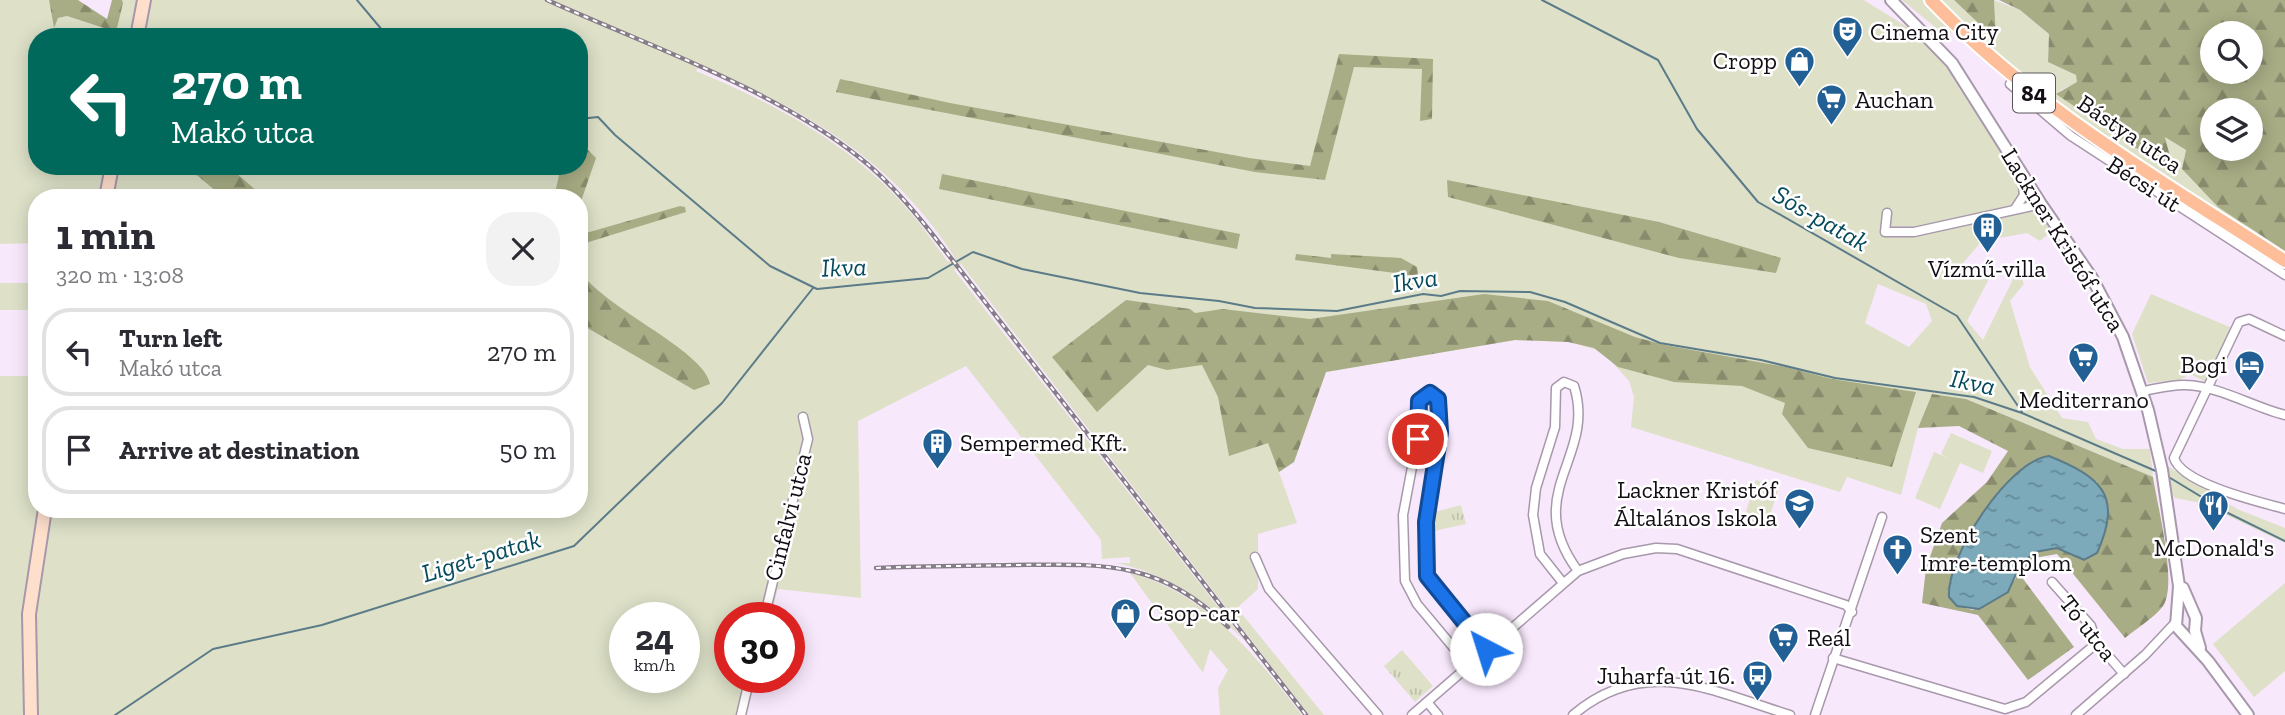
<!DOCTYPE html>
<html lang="en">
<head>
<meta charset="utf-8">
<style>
  body { margin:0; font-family:"Zilla Slab",serif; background:#f2f2f3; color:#2b2b33; height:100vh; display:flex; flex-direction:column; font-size:26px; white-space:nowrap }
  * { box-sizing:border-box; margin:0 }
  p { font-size:23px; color:#7c7c81 }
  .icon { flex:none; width:38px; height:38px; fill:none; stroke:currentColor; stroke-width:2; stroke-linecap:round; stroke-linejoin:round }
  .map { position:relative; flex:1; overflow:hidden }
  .side { position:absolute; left:28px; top:189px; width:560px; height:329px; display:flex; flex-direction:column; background:#fff; border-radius:28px; box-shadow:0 4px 18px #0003 }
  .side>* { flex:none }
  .top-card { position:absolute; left:28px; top:28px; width:560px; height:147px; border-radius:28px; box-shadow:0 4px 18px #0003; background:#00695c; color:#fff; overflow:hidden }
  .controls { position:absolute; left:2200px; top:21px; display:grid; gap:14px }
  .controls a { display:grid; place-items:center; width:63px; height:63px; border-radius:50%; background:#fff; box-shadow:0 4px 18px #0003; font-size:35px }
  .speed { position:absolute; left:609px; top:602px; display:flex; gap:14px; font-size:35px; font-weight:700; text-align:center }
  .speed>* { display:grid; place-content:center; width:91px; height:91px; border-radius:50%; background:#fff; box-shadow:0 4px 18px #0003; line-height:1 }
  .speed small { font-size:18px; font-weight:400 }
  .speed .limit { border:10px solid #d22; background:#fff; color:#111 }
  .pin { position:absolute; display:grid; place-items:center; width:60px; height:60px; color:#fff; margin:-30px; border:4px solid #fff; border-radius:50%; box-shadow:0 2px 7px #0007 }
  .me { position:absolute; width:77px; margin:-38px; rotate:320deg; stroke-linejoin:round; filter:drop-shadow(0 0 5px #0008) }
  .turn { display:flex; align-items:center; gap:24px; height:147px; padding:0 28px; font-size:32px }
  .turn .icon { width:91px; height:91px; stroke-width:2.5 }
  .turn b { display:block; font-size:49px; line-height:60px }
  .round { display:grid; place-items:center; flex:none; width:74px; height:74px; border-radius:28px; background:#f2f2f3 }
  .head { display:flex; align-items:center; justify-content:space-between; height:119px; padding:0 28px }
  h1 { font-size:42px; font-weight:800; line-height:52px }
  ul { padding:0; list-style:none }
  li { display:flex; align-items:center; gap:21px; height:88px; margin:0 14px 10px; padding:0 14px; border:4px solid #e1e1e2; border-radius:28px }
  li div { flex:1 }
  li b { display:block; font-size:26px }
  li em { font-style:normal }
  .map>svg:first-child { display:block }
  .green { fill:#dee1c8; fill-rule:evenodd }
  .forest { fill:url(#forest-firs); fill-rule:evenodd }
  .park { fill:url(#park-tufts) }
  .water { fill:url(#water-ripples); stroke:#5c7b89; stroke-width:2 }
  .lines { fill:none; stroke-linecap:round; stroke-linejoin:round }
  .stream { stroke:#5c7b89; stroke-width:2 }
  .minor-casing { stroke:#a798ab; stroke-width:11 }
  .tertiary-casing { stroke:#a798ab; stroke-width:14 }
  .secondary-casing { stroke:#a798ab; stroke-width:16 }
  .primary-casing { stroke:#fff; stroke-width:16 }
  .minor { stroke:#fff; stroke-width:8 }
  .tertiary { stroke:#fff; stroke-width:10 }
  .secondary { stroke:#fedfcc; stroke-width:12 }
  .primary { stroke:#fdbe99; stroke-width:12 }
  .rail-casing { stroke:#877c89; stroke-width:4.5 }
  .rail { stroke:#fff; stroke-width:2; stroke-dasharray:5; stroke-linecap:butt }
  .route-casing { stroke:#114b97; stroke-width:18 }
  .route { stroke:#1a73e8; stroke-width:12 }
  .labels { text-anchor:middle; stroke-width:5; stroke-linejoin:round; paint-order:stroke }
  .shield { fill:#fff; stroke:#5a565a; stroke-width:2 }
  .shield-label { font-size:23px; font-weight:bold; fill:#130d14 }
  .poi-label { font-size:24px; fill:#130d14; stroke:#fff; text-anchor:start }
  .street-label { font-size:24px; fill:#130d14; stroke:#fff }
  .water-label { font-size:26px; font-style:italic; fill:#054a5c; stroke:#fff }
</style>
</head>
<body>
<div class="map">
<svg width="2285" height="715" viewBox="0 0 2285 715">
  <defs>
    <pattern id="forest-firs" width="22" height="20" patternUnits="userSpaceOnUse" patternTransform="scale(1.75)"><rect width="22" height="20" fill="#a8ad85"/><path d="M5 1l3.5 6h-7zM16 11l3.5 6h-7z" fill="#888b6c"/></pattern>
    <pattern id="park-tufts" width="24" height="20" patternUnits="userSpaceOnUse" patternTransform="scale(1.75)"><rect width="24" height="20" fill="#dee1c8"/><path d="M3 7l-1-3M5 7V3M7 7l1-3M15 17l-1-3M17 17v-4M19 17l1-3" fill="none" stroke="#bec0ab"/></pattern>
    <pattern id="water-ripples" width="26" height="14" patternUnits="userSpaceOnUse" patternTransform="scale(1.75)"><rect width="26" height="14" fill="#7caabb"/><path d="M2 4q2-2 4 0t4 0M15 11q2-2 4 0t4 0" fill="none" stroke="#648997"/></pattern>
  </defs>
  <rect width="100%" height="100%" fill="#f8e8fc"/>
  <!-- green -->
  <g class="green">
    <path d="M 0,0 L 49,0 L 54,26 L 58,18 L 67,16 L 113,31 L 117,28 L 122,0 L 1864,0 L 1920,35 L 1948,69 L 2051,232 L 2040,241 L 2027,233 L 1982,241 L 1963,263 L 1989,279 L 1967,321 L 1983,340 L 2018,269 L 2024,284 L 2010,301 L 2030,367 L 2062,418 L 2088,422 L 2096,439 L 2123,449 L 2150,449 L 2153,477 L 1966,399 L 1932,394 L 1918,428 L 1901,495 L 1847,477 L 1840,492 L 1631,427 L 1634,397 L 1629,381 L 1603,352 L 1571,342 L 1515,340 L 1326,372 L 1294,462 L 1279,472 L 1297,523 L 1258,534 L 1258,589 L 1237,608 L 1324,715 L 1309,715 L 961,264 L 954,270 L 1244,640 C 1206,603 1169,574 1116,563 L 1130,563 L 1130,557 L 1102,559 L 1101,540 L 966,366 L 858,421 L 861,598 L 778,589 L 770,618 L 730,618 L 730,677 L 756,677 L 746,715 L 0,715 L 0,376 L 37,376 L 37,509 L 579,509 L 579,198 L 37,198 L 37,243 L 0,244 ZM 37,37 L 579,37 L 579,166 L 37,166 ZM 700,65 C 804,110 892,158 955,258 L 948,262 C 933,242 919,221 902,203 C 847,142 771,102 696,71 ZM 1878,284 L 1926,304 L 1932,321 L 1909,347 L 1865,323 ZM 625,618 L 684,618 L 684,677 L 625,677 Z"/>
    <path d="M 1902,0 L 1924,0 L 1955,28 L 1947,37 Z"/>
    <path d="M 1939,0 L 1954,0 L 1995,39 L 1994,0 L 2020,10 L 2049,34 L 2048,62 L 2076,75 L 2078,82 L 2059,91 L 2171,160 L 2165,136 L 2186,150 L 2182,169 C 2214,205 2245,226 2285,251 L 2285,257 L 2078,120 L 1992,53 Z"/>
    <rect x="0" y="283" width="37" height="27"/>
    <path d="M 2151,294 L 2232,328 L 2206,382 L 2190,374 L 2180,380 L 2148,383 L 2132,334 Z"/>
    <path d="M 1951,433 L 1992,451 L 1983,473 L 1960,463 L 1940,509 L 1915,498 L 1934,452 L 1948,458 L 1941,454 Z"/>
    <path d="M 2166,465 L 2237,509 L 2285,528 L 2285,543 L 2201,503 L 2175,498 L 2171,492 Z"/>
    <path d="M 1756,480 L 1779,487 L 1766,528 L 1743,521 Z"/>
    <path d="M 1130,573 C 1204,591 1258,658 1302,715 L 1220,715 L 1218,688 L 1228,670 L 1210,649 L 1203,673 Z"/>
    <path d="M 2285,583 L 2285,671 L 2254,697 L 2213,644 Z"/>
  </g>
  <!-- forest -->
  <g class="forest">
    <path d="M 49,0 L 78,0 L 107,19 L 112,0 L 122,0 L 123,3 L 117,28 L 113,31 L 67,16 L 58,18 L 54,28 Z"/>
    <path d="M 1954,0 L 1994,0 L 1996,40 Z"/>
    <path d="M 1999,0 L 2285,0 L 2285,251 L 2218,207 L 2182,169 L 2186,150 L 2165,137 L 2171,160 L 2160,164 L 2056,94 L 2077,82 L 2076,75 L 2048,62 L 2049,34 L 2020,10 ZM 2212,33 L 2250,33 L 2250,72 L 2212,72 ZM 2212,110 L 2250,110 L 2250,149 L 2212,149 Z"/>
    <path d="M 1339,54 L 1433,59 L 1432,119 L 1420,121 L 1422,69 L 1354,67 L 1325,180 L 1255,172 L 836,92 L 840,79 L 950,103 L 1249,158 L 1310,166 Z"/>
    <path d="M 579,141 L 596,158 L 579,207 L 579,198 L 554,198 L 561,166 L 579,166 Z"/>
    <path d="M 180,166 L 228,166 L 265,198 L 224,198 L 198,176 Z"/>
    <path d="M 942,174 L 1240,234 L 1237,249 L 939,189 Z"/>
    <path d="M 1447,180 L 1659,222 L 1781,258 L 1776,273 L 1679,258 L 1448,197 Z"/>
    <path d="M 680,206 L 685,207 L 686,212 L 579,245 L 579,235 Z"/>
    <path d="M 1296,254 L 1331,258 L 1331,254 L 1401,258 L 1417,267 L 1418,276 L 1295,260 Z"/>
    <path d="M 579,269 C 599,306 705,350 710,384 L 694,390 L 579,323 Z"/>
    <path d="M 1484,294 L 1548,301 L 1635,337 L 1665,345 L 1786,367 L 1832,379 L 1916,392 L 1892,467 L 1808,448 L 1782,414 L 1785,403 L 1742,386 L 1674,382 L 1618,367 L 1594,348 L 1568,342 L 1515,340 L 1326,372 L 1294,462 L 1279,472 L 1268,443 L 1229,456 L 1218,397 L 1202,365 L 1167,370 L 1148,365 L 1097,412 L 1052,357 L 1126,300 L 1190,309 L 1195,313 L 1223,309 L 1310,319 Z"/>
    <path d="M 1932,394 L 1966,399 L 2153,477 C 2157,504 2178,585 2163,606 C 2154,618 2137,628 2125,638 L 2057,554 L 2034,558 L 2021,576 L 2074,647 L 2028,680 L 1978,615 L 1922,603 L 1926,568 L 1942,523 L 1987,482 L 2008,451 L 1959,426 L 1918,428 ZM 2049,456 L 2097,482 L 2097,553 L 2084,560 L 2057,548 L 2035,552 L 2020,565 L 2015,580 L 1973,610 L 1957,606 L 1948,591 L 1949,586 C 1966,535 1994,476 2049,456 Z"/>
  </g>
  <!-- park -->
  <g class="park">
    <path d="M 1461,505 L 1466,524 L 1434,531 L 1431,513 Z"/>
    <path d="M 1402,650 L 1433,686 L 1415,702 L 1384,666 Z"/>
  </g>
  <!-- water -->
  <path class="water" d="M 2049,456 C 2101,477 2123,495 2097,553 L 2084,560 L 2057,548 L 2035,552 L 2020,565 L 2008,592 L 1979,609 L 1957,606 L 1949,597 C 1946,557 2008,461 2049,456 Z"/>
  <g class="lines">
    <!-- stream -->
    <g class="stream">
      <path d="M 357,0 L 388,37"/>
      <path d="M 1542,0 L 1658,60 L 1697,129 L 1758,202 L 1957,316 L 2022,412"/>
      <path d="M 579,119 L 598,117 L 615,135 L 770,266 L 817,289 L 928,278 L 973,252 L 1022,269 L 1140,293 L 1219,301 L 1255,308 L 1337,311 L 1423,294 L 1441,296 L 1460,291 L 1530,292 L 1565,302 L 1660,343 L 1761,360 L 1835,378 L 1974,397 L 2022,413 L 2158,472"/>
      <path d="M 2167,476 L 2228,513 L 2285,541"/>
      <path d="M 115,715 L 213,649 L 322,625 L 574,546 L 722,403 L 813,288"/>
    </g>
    <defs>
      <g id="minor">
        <path d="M 2010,84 L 2071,136 L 2285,275"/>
        <path d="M 2015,209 L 2024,195 L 2022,177"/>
        <path d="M 1887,213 L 1885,232 L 1914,232 L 2041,204"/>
        <path d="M 2285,336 L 2249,319 L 2239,322 L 2174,458 C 2182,484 2260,502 2285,509"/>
        <path d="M 2143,391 C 2156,389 2172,384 2186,385 C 2219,386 2253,407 2285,415"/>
        <path d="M 1255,557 L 1269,589 L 1378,715"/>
        <path d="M 2052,582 L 2091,626 L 2097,643 L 2124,674"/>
        <path d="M 1563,583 L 1540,554 L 1533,515 L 1536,488 L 1555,427 L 1556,388 L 1564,382 L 1574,386 C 1597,458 1520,492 1578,571"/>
        <path d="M 764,618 L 808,439 L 803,417"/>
        <path d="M 1833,658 L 2005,709 L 2026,702 L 2097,643"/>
        <path d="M 1468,665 L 1417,604 L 1405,581 L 1403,515 L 1419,430 L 1419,401 L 1430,393 L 1438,399 L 1440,423 L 1426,522 L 1427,576 L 1486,649"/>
        <path d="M 1427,702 L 1438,715"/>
        <path d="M 741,715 L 750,677"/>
        <path d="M 1412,715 L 1578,571 L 1623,554 L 1656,548 L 1677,549 L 1846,605 L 1852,612"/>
        <path d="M 1573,715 C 1645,654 1712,691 1790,715"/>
        <path d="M 1815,715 L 1882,517"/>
        <path d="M 2076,715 L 2145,655 L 2176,622"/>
      </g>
      <g id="tertiary">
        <path d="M 1891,0 L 1952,63 L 2041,204 L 2092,278 L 2123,337 L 2148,410 L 2162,470 L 2179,586 L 2176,626 L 2208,661 L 2248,715"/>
        <path d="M 2183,588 L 2196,618 L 2195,631 L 2200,648"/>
      </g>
      <g id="secondary">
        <path d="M 137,37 L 144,0"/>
        <path d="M 106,198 L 112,166"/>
        <path d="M 31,715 L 29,614 L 45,509"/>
      </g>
      <path id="primary" d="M 1931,0 C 2033,107 2162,181 2285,261"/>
    </defs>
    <!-- minor casing -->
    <use href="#minor" class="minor-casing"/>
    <!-- tertiary casing -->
    <use href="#tertiary" class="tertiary-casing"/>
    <!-- secondary casing -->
    <use href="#secondary" class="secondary-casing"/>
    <!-- primary casing -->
    <use href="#primary" class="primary-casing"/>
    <!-- minor -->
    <use href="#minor" class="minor"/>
    <!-- tertiary -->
    <use href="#tertiary" class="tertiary"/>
    <!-- secondary -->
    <use href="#secondary" class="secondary"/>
    <!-- primary -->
    <use href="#primary" class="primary"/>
    <defs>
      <g id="rail">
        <path d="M 547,0 C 647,45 776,90 860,158 C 888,180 911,207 933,235 L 1306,715"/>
        <path d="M 876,568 C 922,566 969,566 1015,565 C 1104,564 1159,560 1228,627"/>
      </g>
    </defs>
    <!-- rail casing -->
    <use href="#rail" class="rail-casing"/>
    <!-- rail -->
    <use href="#rail" class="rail"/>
  </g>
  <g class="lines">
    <defs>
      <path id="route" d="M 1418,439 L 1419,401 L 1430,393 L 1438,399 L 1440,432 L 1426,522 L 1427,576 L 1486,649"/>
    </defs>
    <!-- route casing -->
    <use href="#route" class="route-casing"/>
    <!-- route -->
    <use href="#route" class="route"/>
  </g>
  <!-- icons -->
  <defs>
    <symbol id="theatre-pin" viewBox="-11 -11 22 30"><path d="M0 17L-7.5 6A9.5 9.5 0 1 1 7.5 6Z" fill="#215f95" stroke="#fff"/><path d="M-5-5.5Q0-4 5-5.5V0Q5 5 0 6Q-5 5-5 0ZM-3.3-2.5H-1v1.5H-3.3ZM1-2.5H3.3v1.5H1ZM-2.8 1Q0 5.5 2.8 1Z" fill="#fff"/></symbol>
    <symbol id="shop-pin" viewBox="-11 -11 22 30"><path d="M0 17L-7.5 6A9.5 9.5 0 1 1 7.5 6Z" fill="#215f95" stroke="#fff"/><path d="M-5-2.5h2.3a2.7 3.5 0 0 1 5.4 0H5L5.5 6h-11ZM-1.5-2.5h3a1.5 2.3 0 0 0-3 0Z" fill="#fff"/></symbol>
    <symbol id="supermarket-pin" viewBox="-11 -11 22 30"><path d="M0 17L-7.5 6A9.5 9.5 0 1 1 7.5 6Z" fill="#215f95" stroke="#fff"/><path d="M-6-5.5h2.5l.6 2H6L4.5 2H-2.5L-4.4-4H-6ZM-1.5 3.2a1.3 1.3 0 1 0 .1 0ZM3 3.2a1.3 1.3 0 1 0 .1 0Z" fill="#fff"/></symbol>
    <symbol id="building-pin" viewBox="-11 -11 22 30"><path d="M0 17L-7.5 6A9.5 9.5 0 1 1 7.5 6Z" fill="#215f95" stroke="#fff"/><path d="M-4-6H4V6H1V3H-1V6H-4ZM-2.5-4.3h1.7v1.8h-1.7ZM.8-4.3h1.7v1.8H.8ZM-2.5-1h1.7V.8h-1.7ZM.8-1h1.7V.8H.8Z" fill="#fff"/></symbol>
    <symbol id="hotel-pin" viewBox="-11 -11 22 30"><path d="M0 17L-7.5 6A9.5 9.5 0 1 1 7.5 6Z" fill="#215f95" stroke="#fff"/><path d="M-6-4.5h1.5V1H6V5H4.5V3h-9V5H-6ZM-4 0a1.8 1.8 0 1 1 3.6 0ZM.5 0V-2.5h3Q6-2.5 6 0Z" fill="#fff"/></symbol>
    <symbol id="school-pin" viewBox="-11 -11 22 30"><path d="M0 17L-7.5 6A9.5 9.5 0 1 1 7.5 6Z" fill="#215f95" stroke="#fff"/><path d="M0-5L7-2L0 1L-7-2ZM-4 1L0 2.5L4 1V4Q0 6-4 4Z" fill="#fff"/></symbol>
    <symbol id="restaurant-pin" viewBox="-11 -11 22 30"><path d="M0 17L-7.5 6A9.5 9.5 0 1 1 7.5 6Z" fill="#215f95" stroke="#fff"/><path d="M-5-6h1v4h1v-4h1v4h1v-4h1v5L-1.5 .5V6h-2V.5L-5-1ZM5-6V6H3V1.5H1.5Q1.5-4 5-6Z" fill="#fff"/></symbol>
    <symbol id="church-pin" viewBox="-11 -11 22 30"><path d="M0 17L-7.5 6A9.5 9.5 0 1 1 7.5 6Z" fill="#215f95" stroke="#fff"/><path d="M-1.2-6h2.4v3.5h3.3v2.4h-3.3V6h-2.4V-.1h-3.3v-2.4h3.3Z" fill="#fff"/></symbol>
    <symbol id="bus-pin" viewBox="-11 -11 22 30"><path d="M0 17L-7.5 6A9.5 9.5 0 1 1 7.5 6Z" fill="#215f95" stroke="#fff"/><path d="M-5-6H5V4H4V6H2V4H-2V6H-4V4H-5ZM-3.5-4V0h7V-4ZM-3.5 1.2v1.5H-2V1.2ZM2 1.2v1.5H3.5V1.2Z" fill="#fff"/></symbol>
  </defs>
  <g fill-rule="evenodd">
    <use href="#theatre-pin" x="1830" y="14" width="35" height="47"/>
    <use href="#shop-pin" x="1782" y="44" width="35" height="47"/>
    <use href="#supermarket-pin" x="1814" y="82" width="35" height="47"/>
    <use href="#building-pin" x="1970" y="210" width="35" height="47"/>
    <use href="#supermarket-pin" x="2066" y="340" width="35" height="47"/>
    <use href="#hotel-pin" x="2232" y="348" width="35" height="47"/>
    <use href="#building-pin" x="920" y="426" width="35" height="47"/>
    <use href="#school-pin" x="1782" y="486" width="35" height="47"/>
    <use href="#restaurant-pin" x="2196" y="488" width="35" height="47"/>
    <use href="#church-pin" x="1880" y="532" width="35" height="47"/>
    <use href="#shop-pin" x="1108" y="596" width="35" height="47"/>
    <use href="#supermarket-pin" x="1766" y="620" width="35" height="47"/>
    <use href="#bus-pin" x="1740" y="658" width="35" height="47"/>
  </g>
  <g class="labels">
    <!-- shield labels -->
    <rect class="shield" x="2013" y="73.5" width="42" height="39" rx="5"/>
    <g class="shield-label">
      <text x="2034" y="101">84</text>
    </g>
    <!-- poi labels -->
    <g class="poi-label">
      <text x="1870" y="40">Cinema City</text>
      <text x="1777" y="69" text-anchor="end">Cropp</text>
      <text x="1855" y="108">Auchan</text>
      <text x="1987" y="277" text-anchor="middle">Vízmű-villa</text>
      <text x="2227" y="373" text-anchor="end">Bogi</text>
      <text x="2084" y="408" text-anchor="middle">Mediterrano</text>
      <text x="960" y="451">Sempermed Kft.</text>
      <text x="1777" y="498" text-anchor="end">Lackner Kristóf<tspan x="1777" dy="28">Általános Iskola</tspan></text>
      <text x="1920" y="543">Szent<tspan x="1920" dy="28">Imre-templom</tspan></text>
      <text x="2214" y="556" text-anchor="middle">McDonald's</text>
      <text x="1148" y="621">Csop-car</text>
      <text x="1807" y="646">Reál</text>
      <text x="1735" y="684" text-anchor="end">Juharfa út 16.</text>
    </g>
    <!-- street labels -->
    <g class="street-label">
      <text transform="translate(2130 134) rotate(34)" y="8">Bástya utca</text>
      <text transform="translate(2144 184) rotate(33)" y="8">Bécsi út</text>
      <text transform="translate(2063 240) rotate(58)" y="8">Lackner Kristóf utca</text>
      <text transform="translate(788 517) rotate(-76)" y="8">Cinfalvi utca</text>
      <text transform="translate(2088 628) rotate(52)" y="8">Tó utca</text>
    </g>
    <!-- water labels -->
    <g class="water-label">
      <text transform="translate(1821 218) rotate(30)" y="9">Sós-patak</text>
      <text transform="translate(844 267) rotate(-2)" y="9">Ikva</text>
      <text transform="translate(1415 280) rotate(-9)" y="9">Ikva</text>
      <text transform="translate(1973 382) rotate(12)" y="9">Ikva</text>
      <text transform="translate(481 556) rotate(-17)" y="9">Liget-patak</text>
    </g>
  </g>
</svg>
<div class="controls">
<a><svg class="icon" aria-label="search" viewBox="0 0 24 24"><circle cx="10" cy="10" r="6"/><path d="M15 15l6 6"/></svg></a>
<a><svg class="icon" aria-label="layers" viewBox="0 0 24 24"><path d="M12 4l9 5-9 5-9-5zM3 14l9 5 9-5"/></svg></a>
</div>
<div class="speed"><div>24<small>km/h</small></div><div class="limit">30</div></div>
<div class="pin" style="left:1418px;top:439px;background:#d93025"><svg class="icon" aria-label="arrive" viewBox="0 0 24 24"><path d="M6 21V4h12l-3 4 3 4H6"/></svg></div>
<svg class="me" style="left:1486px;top:649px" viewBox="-20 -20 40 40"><circle r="19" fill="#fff"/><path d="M0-13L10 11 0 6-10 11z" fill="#1a73e8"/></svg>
<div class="top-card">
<div class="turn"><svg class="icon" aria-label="left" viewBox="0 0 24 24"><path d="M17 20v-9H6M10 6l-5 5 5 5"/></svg><div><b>270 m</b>Makó utca</div></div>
</div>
<section class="side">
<div class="head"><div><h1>1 min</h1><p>320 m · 13:08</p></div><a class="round"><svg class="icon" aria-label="close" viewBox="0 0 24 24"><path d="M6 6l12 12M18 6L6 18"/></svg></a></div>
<ul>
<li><svg class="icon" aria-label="left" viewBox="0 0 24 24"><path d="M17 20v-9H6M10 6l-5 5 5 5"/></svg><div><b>Turn left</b><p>Makó utca</p></div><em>270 m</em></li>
<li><svg class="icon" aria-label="arrive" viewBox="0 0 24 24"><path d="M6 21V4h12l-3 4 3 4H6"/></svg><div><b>Arrive at destination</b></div><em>50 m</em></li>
</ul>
</section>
</div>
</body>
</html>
